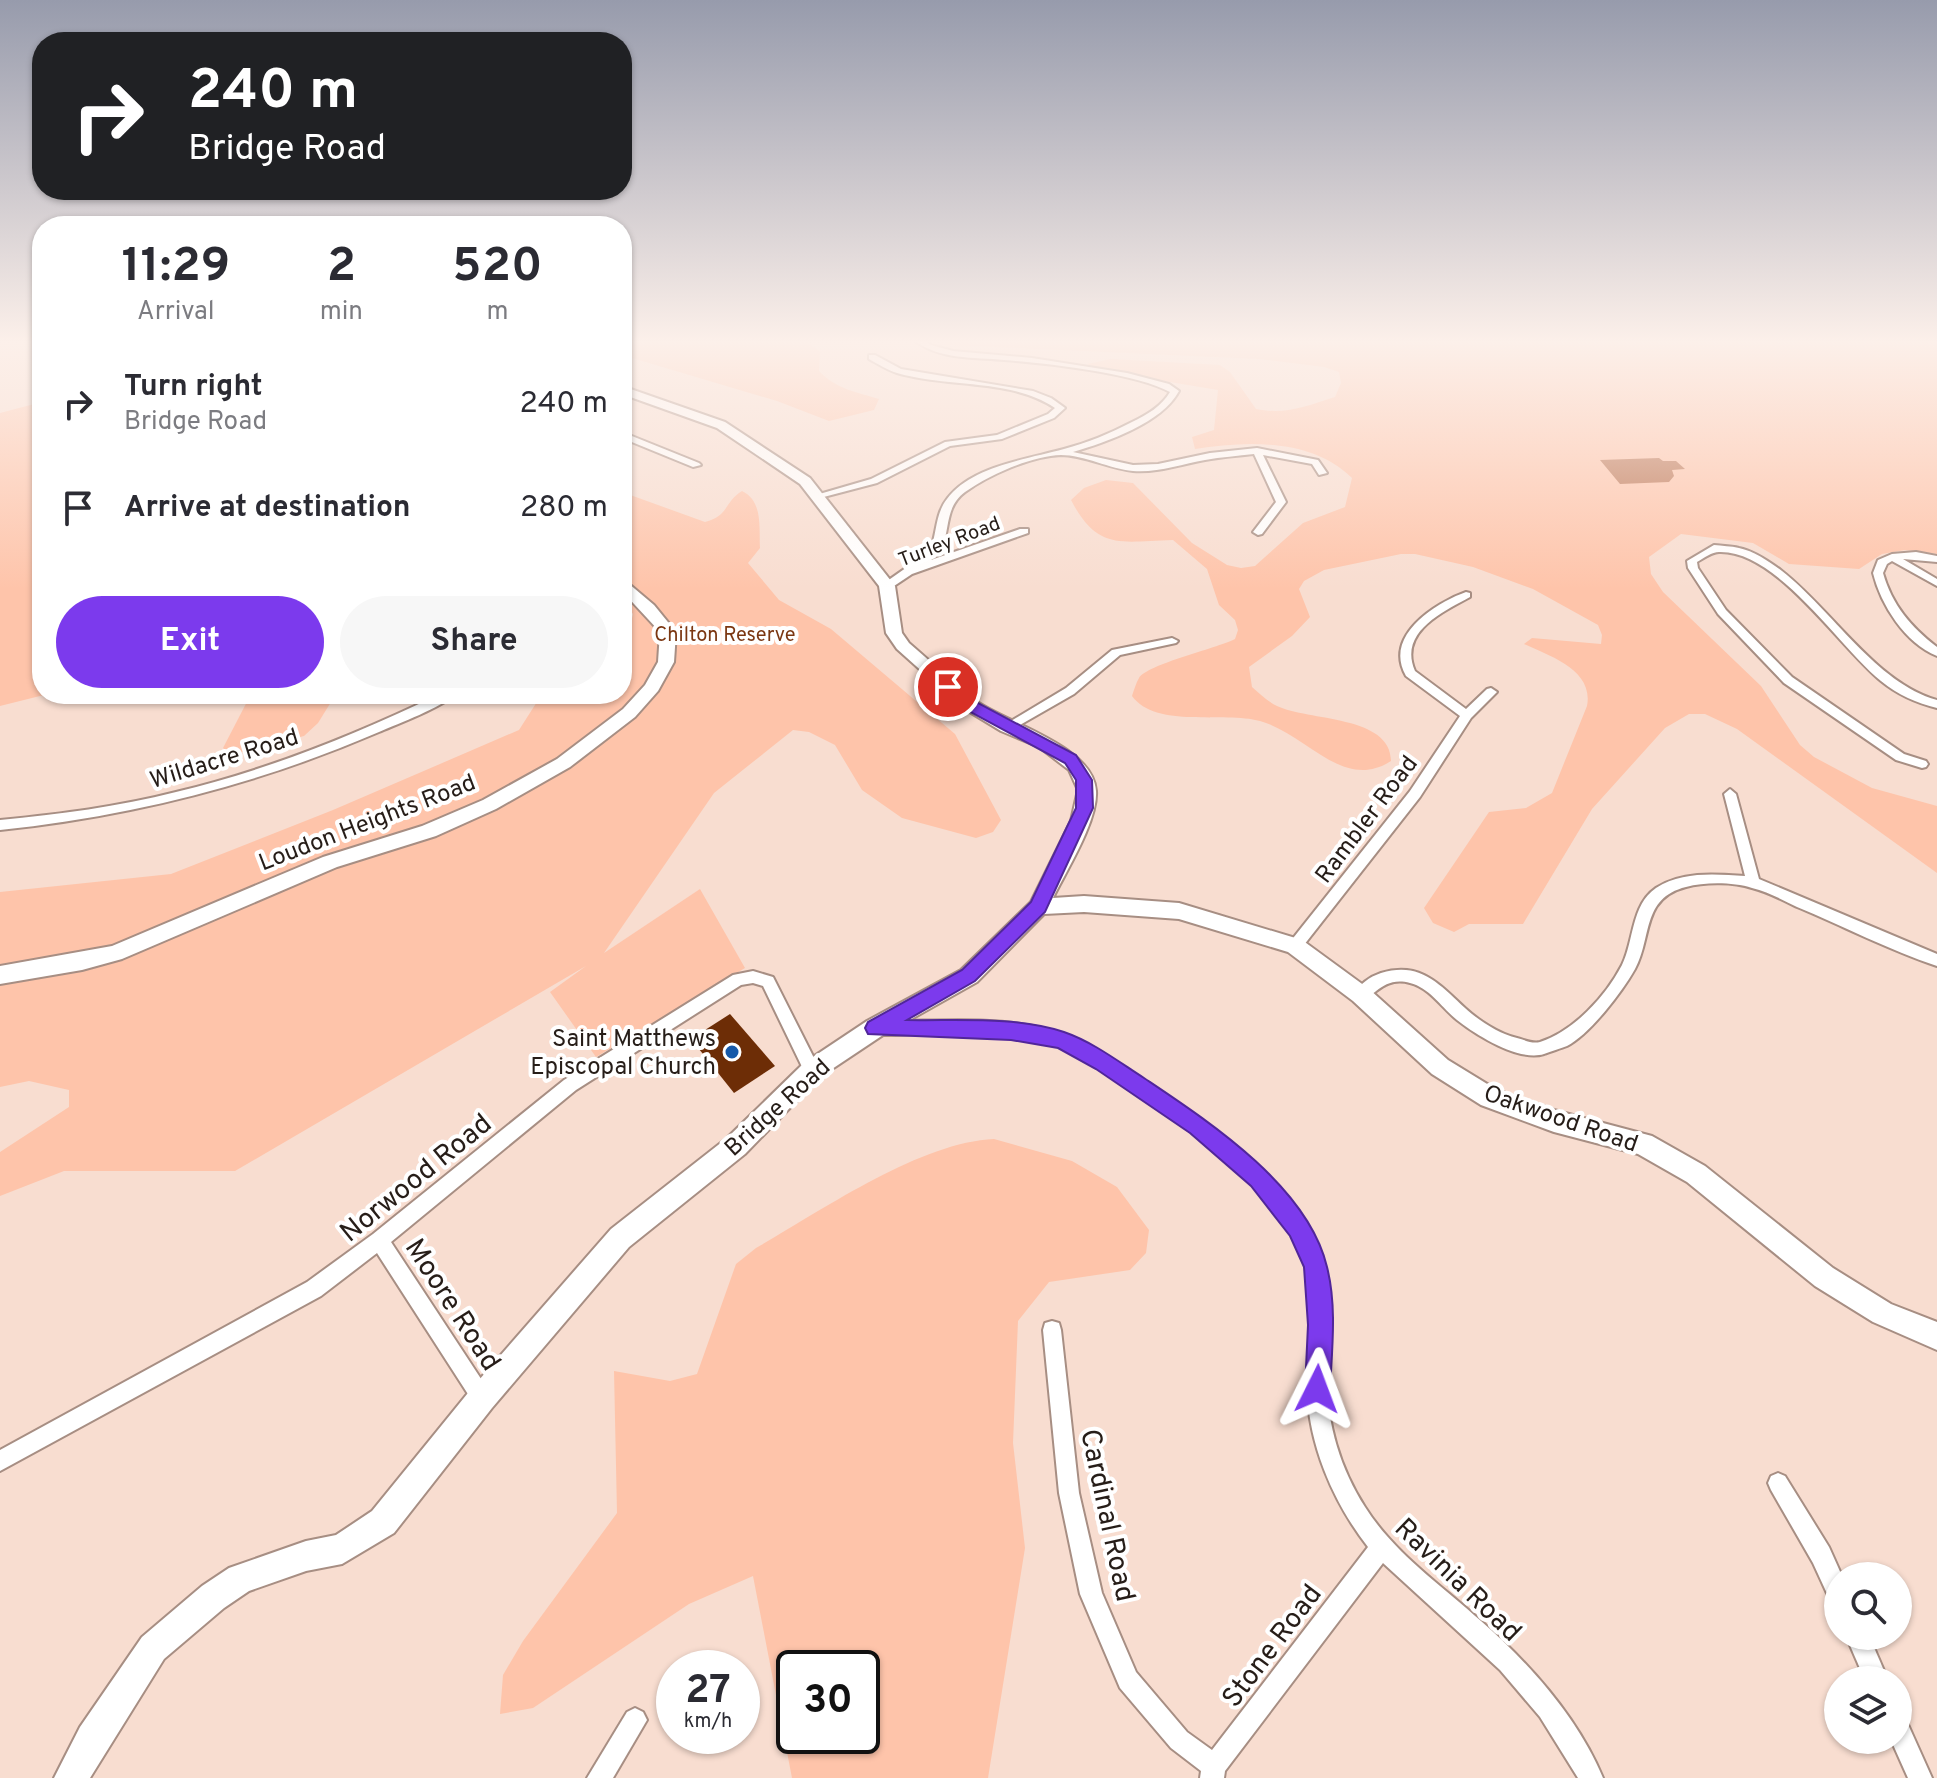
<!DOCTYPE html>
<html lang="en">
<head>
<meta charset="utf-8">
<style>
  body { margin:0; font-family:Overpass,sans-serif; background:#f7f7f7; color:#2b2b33; height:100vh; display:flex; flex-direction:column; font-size:30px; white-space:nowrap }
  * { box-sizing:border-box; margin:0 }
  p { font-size:26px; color:#7c7c81 }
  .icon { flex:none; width:44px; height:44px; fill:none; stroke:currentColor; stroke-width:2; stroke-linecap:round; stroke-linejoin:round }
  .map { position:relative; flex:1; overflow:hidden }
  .side { position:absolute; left:32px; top:216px; width:600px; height:488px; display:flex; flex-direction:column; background:#fff; border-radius:32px; box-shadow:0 2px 6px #0004 }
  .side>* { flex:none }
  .banner { position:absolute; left:32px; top:32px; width:600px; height:168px; border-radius:32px; box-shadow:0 2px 6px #0004; background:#202124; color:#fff; overflow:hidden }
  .buttons { position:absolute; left:1824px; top:1562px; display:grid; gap:16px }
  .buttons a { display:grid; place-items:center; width:88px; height:88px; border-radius:50%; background:#fff; box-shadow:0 2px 6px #0004; font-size:40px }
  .speed { position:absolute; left:656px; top:1650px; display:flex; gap:16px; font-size:40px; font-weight:700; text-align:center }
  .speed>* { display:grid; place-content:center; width:104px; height:104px; border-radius:50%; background:#fff; box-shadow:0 2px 6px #0004; line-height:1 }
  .speed small { font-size:20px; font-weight:400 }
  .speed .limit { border:4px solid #111; border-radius:12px; background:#fff; color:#111 }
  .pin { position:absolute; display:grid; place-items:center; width:68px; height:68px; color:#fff; margin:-34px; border:4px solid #fff; border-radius:50%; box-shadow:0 2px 8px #0007 }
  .me { position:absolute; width:88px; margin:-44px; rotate:3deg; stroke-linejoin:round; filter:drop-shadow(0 0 6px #0008) }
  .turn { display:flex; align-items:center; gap:28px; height:168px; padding:0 24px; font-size:36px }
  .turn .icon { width:104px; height:104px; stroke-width:2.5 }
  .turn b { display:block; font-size:56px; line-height:68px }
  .eta { display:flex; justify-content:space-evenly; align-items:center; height:136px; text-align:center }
  .eta b { font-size:48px; font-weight:700; line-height:56px }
  .action { display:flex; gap:16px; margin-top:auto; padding:16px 24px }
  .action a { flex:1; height:92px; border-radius:48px; background:#7c3aed; color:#fff; font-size:32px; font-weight:700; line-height:92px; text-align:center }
  .action a+a { background:#f7f7f7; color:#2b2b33 }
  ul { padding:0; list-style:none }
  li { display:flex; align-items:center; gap:24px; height:104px; padding:0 24px }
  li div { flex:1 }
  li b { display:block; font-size:30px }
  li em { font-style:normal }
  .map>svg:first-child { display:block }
  .green { fill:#fec4aa; fill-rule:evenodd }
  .water { fill:#bd7553 }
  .building { fill:#6d2d06 }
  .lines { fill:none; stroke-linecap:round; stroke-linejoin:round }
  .street-casing { stroke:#a78e83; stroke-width:4 }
  .secondary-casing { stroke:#a78e83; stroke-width:4 }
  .street { fill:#fff; fill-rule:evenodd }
  .secondary { fill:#fff; fill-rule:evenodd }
  .route { fill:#7c3aed; stroke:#51269a; stroke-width:2 }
  .poi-dot { fill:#1659a9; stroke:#fff; stroke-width:3 }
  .labels { text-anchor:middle; stroke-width:8; stroke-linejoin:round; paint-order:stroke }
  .far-street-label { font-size:20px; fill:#261d18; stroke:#fff }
  .far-park-label { font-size:20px; fill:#7b3712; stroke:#fff }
  .street-label { font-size:24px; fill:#261d18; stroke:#fff }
  .poi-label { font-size:24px; fill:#261d18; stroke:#fff; text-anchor:end }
  .near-street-label { font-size:28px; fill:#261d18; stroke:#fff }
</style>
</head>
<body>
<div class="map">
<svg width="1937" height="1778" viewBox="0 0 1937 1778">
  <rect width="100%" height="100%" fill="#f8ddd0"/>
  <!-- green -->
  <g class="green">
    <path d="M 622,340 L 794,340 L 810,344 L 820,352 L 819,371 C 836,389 856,392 879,399 L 874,410 L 829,421 L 777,401 L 622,355 Z"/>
    <path d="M 939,340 L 1937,340 L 1937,554 L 1905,550 L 1882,554 L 1859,569 L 1789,564 L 1753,543 L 1681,534 L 1649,557 L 1651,574 L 1663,592 L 1761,686 L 1800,745 L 1814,757 L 1872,788 L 1937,806 L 1937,873 L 1737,729 L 1705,714 L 1689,714 L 1665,728 L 1592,809 L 1523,924 L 1469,924 L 1454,932 L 1433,923 L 1424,908 L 1489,812 L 1526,808 L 1552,793 L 1587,706 C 1594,670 1550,656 1524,644 L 1532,638 L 1601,644 L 1602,635 L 1598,625 L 1533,589 L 1473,567 L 1415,554 L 1401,554 L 1324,570 L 1304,581 L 1299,589 L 1310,617 L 1292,636 L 1249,667 L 1252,687 C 1259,693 1268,702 1277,706 C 1308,721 1391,715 1391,761 C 1343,792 1307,734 1260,721 C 1224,711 1156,729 1132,696 C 1134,690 1136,683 1139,678 C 1148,664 1215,649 1235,639 L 1238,630 L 1235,620 L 1219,605 L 1207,569 L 1173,540 C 1122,541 1098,552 1071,500 L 1084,488 L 1106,480 L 1133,483 L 1192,543 L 1227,565 L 1241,568 L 1255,566 L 1303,523 L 1345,507 L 1352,478 C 1312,438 1247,441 1195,449 L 1192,437 L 1214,430 L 1218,390 L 1092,369 L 1088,364 L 1111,359 L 1220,365 L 1230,372 L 1256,409 C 1286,415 1307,406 1335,397 L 1341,383 L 1339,372 L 1324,367 L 1259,359 L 951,345 Z"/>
    <path d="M 42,402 L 42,694 L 48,694 L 0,706 L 0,413 Z"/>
    <path d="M 742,491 C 763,501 759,527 760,548 L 748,563 L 779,600 L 831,629 L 955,734 L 1001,820 L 993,832 L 976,838 L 902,818 L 862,790 L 835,745 L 809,732 L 793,730 L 714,793 L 604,953 L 700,889 L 745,968 L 596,1057 L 550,992 L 586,966 L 235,1171 L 64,1171 L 0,1196 L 0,1152 L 69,1107 L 69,1090 L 29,1081 L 0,1087 L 0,892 L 171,874 L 333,810 L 519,730 L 542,694 L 622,694 L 622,633 L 629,631 L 633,614 L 622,600 L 622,492 L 705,522 C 729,516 724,502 742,491 Z"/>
    <path d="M 251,694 L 336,694 L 318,723 L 304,736 L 231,755 L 223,748 Z"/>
    <path d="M 994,1139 L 1072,1161 L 1117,1187 L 1149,1230 L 1146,1253 L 1130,1270 L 1049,1282 L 1018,1321 L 1013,1443 L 1025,1548 L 988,1778 L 792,1778 L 753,1576 L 689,1604 L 533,1708 L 500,1714 L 503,1675 L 523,1641 L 617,1513 L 614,1371 L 670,1381 L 697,1374 L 736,1264 L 756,1248 C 821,1211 920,1142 994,1139 ZM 794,1668 L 862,1668 L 862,1736 L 794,1736 Z"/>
  </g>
  <!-- water -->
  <path class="water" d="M 1659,458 L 1663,461 L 1676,461 L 1685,469 L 1672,470 L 1674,476 L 1669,482 L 1620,484 L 1600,460 Z"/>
  <!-- building -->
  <path class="building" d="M 730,1014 L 775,1066 L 734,1093 L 691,1039 Z"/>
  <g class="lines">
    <defs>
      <g id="street">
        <path d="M 914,340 L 923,340 L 931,345 L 953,351 L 1032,358 L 1127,373 L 1169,384 L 1179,391 C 1162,423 1107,442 1073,452 L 1133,465 L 1158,464 L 1210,453 L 1257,448 L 1318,460 L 1327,473 L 1319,475 L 1312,464 L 1263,455 L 1286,502 L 1262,534 L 1258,535 L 1253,532 L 1276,502 L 1254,454 C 1238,456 1221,457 1205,460 C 1182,464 1157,473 1133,471 C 1110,469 1084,455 1061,455 C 1031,456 989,475 965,492 C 939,511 955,544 931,560 L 1020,529 L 1028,529 L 1028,533 L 912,574 L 891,588 L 883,588 L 883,584 L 930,551 C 937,534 935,514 947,499 C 971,466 1028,459 1064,449 C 1087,443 1111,433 1132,422 C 1147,415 1162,406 1170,392 C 1136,373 1045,363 1004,360 C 974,357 939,360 914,340 Z"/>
        <path d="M 869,355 L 875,355 L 901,369 L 1033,391 L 1051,398 L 1065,408 L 1054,418 L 1002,439 L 950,446 L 877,483 L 816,499 L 816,495 L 871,479 L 945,442 L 997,435 L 1048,414 L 1055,408 C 1010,378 948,388 897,373 C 887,370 878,364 869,359 Z"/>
        <path d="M 622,432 L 699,463 L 701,465 L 693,467 L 622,438 Z"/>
        <path d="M 1714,545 C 1722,546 1731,546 1739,548 C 1754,551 1770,562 1782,571 C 1832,610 1876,683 1937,700 L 1937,708 C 1917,703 1898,695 1881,681 C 1839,647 1777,550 1719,552 C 1712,552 1704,558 1697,562 L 1698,568 L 1726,610 L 1792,677 L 1904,754 L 1926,761 L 1928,764 L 1926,767 L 1922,768 L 1896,760 L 1784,683 L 1718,614 L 1688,568 L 1687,561 Z"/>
        <path d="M 1916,552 L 1937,556 L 1937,562 L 1903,559 L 1937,579 L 1937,586 L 1892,561 L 1887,564 L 1883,573 C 1892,605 1911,627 1937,647 L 1937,656 C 1905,643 1881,605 1873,573 L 1878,560 L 1892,554 Z"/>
        <path d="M 1466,592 L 1470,593 L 1470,597 C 1443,612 1398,632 1415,671 L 1466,709 L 1487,689 L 1491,688 L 1497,692 L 1471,718 L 1420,797 L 1300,950 L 1290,950 L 1288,946 L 1290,942 L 1410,791 L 1460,716 L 1406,676 C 1383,636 1435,603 1466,592 Z"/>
        <path d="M 1172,638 L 1178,641 L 1176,643 L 1120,655 L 1074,694 L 1011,730 L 1003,730 L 1001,727 L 1066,688 L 1112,650 Z"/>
        <path d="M 440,694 L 456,694 C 440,708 400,723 379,732 C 256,785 133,816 0,830 L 0,820 C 59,814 118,807 176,792 C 268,770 355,735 440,694 Z"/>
        <path d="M 1730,789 L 1736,794 L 1759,879 L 1937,954 L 1937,966 C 1889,950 1843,926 1797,907 C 1783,900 1768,892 1752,888 C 1733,882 1705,882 1686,887 C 1641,898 1652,939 1635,969 C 1622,992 1590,1034 1567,1046 C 1560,1049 1551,1051 1544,1054 C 1519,1062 1476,1035 1457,1020 C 1441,1007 1430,988 1410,983 C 1379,975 1373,1004 1356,999 L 1353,995 C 1360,984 1369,977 1381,973 C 1420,961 1439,984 1465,1008 C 1478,1020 1499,1034 1517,1038 C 1525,1040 1532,1044 1540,1042 C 1574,1031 1606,996 1622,965 C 1634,941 1631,905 1656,888 C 1682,871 1715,874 1745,876 L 1724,794 Z"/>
        <path d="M 753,971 L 773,977 L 820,1070 L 818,1075 L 812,1077 L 806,1075 L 763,986 L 753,983 L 741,985 L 576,1090 L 391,1242 L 489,1391 L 492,1398 L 489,1405 L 482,1408 L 475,1405 L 377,1253 L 321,1296 L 0,1471 L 0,1450 L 307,1282 L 373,1234 L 564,1080 L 733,975 Z"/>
        <path d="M 877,1021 C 932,1022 992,1015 1046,1029 C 1086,1039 1118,1064 1152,1087 C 1222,1133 1310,1190 1327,1279 C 1333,1310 1328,1343 1327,1375 C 1326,1422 1340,1468 1365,1507 C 1394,1553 1441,1585 1481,1621 C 1530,1664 1578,1718 1603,1778 L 1578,1778 L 1540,1717 L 1500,1670 L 1383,1563 L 1225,1771 L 1224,1778 L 1200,1778 L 1201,1771 L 1171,1748 L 1120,1688 L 1080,1594 L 1059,1493 L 1043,1330 L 1045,1323 L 1052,1321 L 1059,1323 L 1061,1330 L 1079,1493 L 1102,1593 L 1136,1672 L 1187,1732 L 1212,1750 L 1368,1547 C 1333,1502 1308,1444 1307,1386 C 1307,1350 1315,1314 1308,1278 C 1293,1196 1198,1136 1135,1093 C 1107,1074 1079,1051 1046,1042 C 992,1028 932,1035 877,1035 L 871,1033 L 869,1028 L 871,1023 Z"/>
        <path d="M 1778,1473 L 1785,1476 L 1829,1547 L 1842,1576 L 1838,1576 L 1838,1603 L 1830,1600 L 1813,1563 L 1771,1490 L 1768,1483 L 1771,1476 Z"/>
        <path d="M 1846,1636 L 1869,1636 L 1888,1680 L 1865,1680 Z"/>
        <path d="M 635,1708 L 643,1712 L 647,1720 L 613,1778 L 587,1778 L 627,1712 Z"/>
        <path d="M 1898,1716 L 1906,1720 L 1932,1778 L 1908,1778 L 1891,1740 L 1898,1740 Z"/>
      </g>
      <g id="secondary">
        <path d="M 622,386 L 725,422 L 810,478 L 895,586 L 902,633 L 909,643 C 930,661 951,681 973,699 C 1005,723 1093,745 1096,791 C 1098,821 1066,871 1053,898 L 1084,896 L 1179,903 L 1302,940 L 1369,989 L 1448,1060 L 1497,1090 L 1554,1110 L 1652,1136 L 1705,1166 L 1833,1268 L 1891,1304 L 1937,1322 L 1937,1350 L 1873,1322 L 1815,1286 L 1687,1182 L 1638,1154 L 1554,1132 L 1481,1105 L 1432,1074 L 1353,1001 L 1288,952 L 1179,919 L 1084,912 L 1044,914 L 977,982 L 883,1035 L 820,1077 L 745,1154 L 629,1247 L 492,1408 L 394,1533 L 342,1564 L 306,1571 L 249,1591 L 224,1608 L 164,1659 L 90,1778 L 54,1778 L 80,1727 L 142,1637 L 202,1586 L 229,1568 L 306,1541 L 336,1535 L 372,1511 L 472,1388 L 611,1229 L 727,1138 L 804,1063 L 867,1021 L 961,970 L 1031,902 L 1071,821 L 1078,790 L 1069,770 L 1039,747 L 1001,731 L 963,708 L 897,649 L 886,633 L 879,586 L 800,484 L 717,428 L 622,394 Z"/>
        <path d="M 622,578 L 654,605 L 676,632 L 674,662 L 658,691 L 635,717 L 570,767 L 496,809 L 436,836 L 337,867 L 122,959 L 82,970 L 0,984 L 0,966 L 112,946 L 323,857 L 422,826 L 483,800 L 557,759 L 623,709 L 645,685 L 658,662 L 660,632 L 622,591 Z"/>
      </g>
    </defs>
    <!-- street casing -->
    <use href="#street" class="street-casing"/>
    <!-- secondary casing -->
    <use href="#secondary" class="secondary-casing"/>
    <!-- street -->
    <use href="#street" class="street"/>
    <!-- secondary -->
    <use href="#secondary" class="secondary"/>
  </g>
  <!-- sky -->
  <linearGradient id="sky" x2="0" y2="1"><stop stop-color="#979bac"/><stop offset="0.58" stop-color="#fcf0ea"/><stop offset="1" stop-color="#fcf0ea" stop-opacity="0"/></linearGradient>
  <rect width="1937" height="589" fill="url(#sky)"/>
  <!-- route -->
  <path class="route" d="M 948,682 L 974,701 L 1076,755 L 1092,780 L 1093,808 L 1045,912 L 975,981 L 907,1020 C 958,1021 1015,1016 1064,1032 C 1093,1042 1119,1062 1144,1078 C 1208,1121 1308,1186 1327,1267 C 1337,1306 1332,1349 1330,1389 L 1326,1398 L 1317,1402 L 1308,1398 L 1305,1389 L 1308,1325 L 1304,1267 L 1290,1236 L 1251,1186 L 1190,1133 L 1096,1069 L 1058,1048 L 1011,1040 L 868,1034 L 865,1028 L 868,1022 L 962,970 L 1031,902 L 1076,808 L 1076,780 L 1065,763 L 963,708 L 940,687 Z"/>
  <!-- markers -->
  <circle class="poi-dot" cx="732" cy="1052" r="8"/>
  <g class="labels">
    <!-- far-street labels -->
    <g class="far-street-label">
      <text transform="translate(949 541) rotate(-21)" y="7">Turley Road</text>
    </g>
    <!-- far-park labels -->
    <g class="far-park-label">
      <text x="725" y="641">Chilton Reserve</text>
    </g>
    <!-- street labels -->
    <g class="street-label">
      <text transform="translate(224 758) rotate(-17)" y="8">Wildacre Road</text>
      <text transform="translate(1366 819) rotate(-53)" y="8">Rambler Road</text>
      <text transform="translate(367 822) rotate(-21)" y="8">Loudon Heights Road</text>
      <text transform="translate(777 1107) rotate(-42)" y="8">Bridge Road</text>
      <text transform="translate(1561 1118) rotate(19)" y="8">Oakwood Road</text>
    </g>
    <!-- poi labels -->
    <g class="poi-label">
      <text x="716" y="1046">Saint Matthews<tspan x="716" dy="28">Episcopal Church</tspan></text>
    </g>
    <!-- near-street labels -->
    <g class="near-street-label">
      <text transform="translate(415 1177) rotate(-39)" y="10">Norwood Road</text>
      <text transform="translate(454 1304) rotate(57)" y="10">Moore Road</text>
      <text transform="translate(1109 1515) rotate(78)" y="10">Cardinal Road</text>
      <text transform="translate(1459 1579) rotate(44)" y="10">Ravinia Road</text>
      <text transform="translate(1271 1645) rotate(-53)" y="10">Stone Road</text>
    </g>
  </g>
</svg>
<div class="buttons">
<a><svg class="icon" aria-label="search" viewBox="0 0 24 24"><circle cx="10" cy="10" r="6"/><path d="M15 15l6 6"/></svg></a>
<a><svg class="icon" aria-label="layers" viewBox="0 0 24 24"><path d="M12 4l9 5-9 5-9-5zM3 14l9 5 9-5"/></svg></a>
</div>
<div class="speed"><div>27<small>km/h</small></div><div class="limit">30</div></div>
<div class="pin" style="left:948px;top:687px;background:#d93025"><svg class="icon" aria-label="arrive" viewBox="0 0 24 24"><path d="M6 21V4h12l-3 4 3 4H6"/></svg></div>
<svg class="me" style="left:1317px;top:1389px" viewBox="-20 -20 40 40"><path d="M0-17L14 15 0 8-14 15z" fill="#7c3aed" stroke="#fff" stroke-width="4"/></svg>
<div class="banner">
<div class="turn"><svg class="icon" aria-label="right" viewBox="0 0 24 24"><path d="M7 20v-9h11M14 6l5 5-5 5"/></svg><div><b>240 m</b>Bridge Road</div></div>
</div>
<section class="side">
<div class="eta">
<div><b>11:29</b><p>Arrival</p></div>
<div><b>2</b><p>min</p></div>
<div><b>520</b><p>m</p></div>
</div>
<ul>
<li><svg class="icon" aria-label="right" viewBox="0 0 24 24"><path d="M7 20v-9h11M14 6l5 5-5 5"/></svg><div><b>Turn right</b><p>Bridge Road</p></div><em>240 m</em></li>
<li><svg class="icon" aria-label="arrive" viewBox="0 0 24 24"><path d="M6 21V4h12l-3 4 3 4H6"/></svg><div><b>Arrive at destination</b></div><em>280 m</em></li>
</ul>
<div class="action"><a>Exit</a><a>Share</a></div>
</section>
</div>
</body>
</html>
